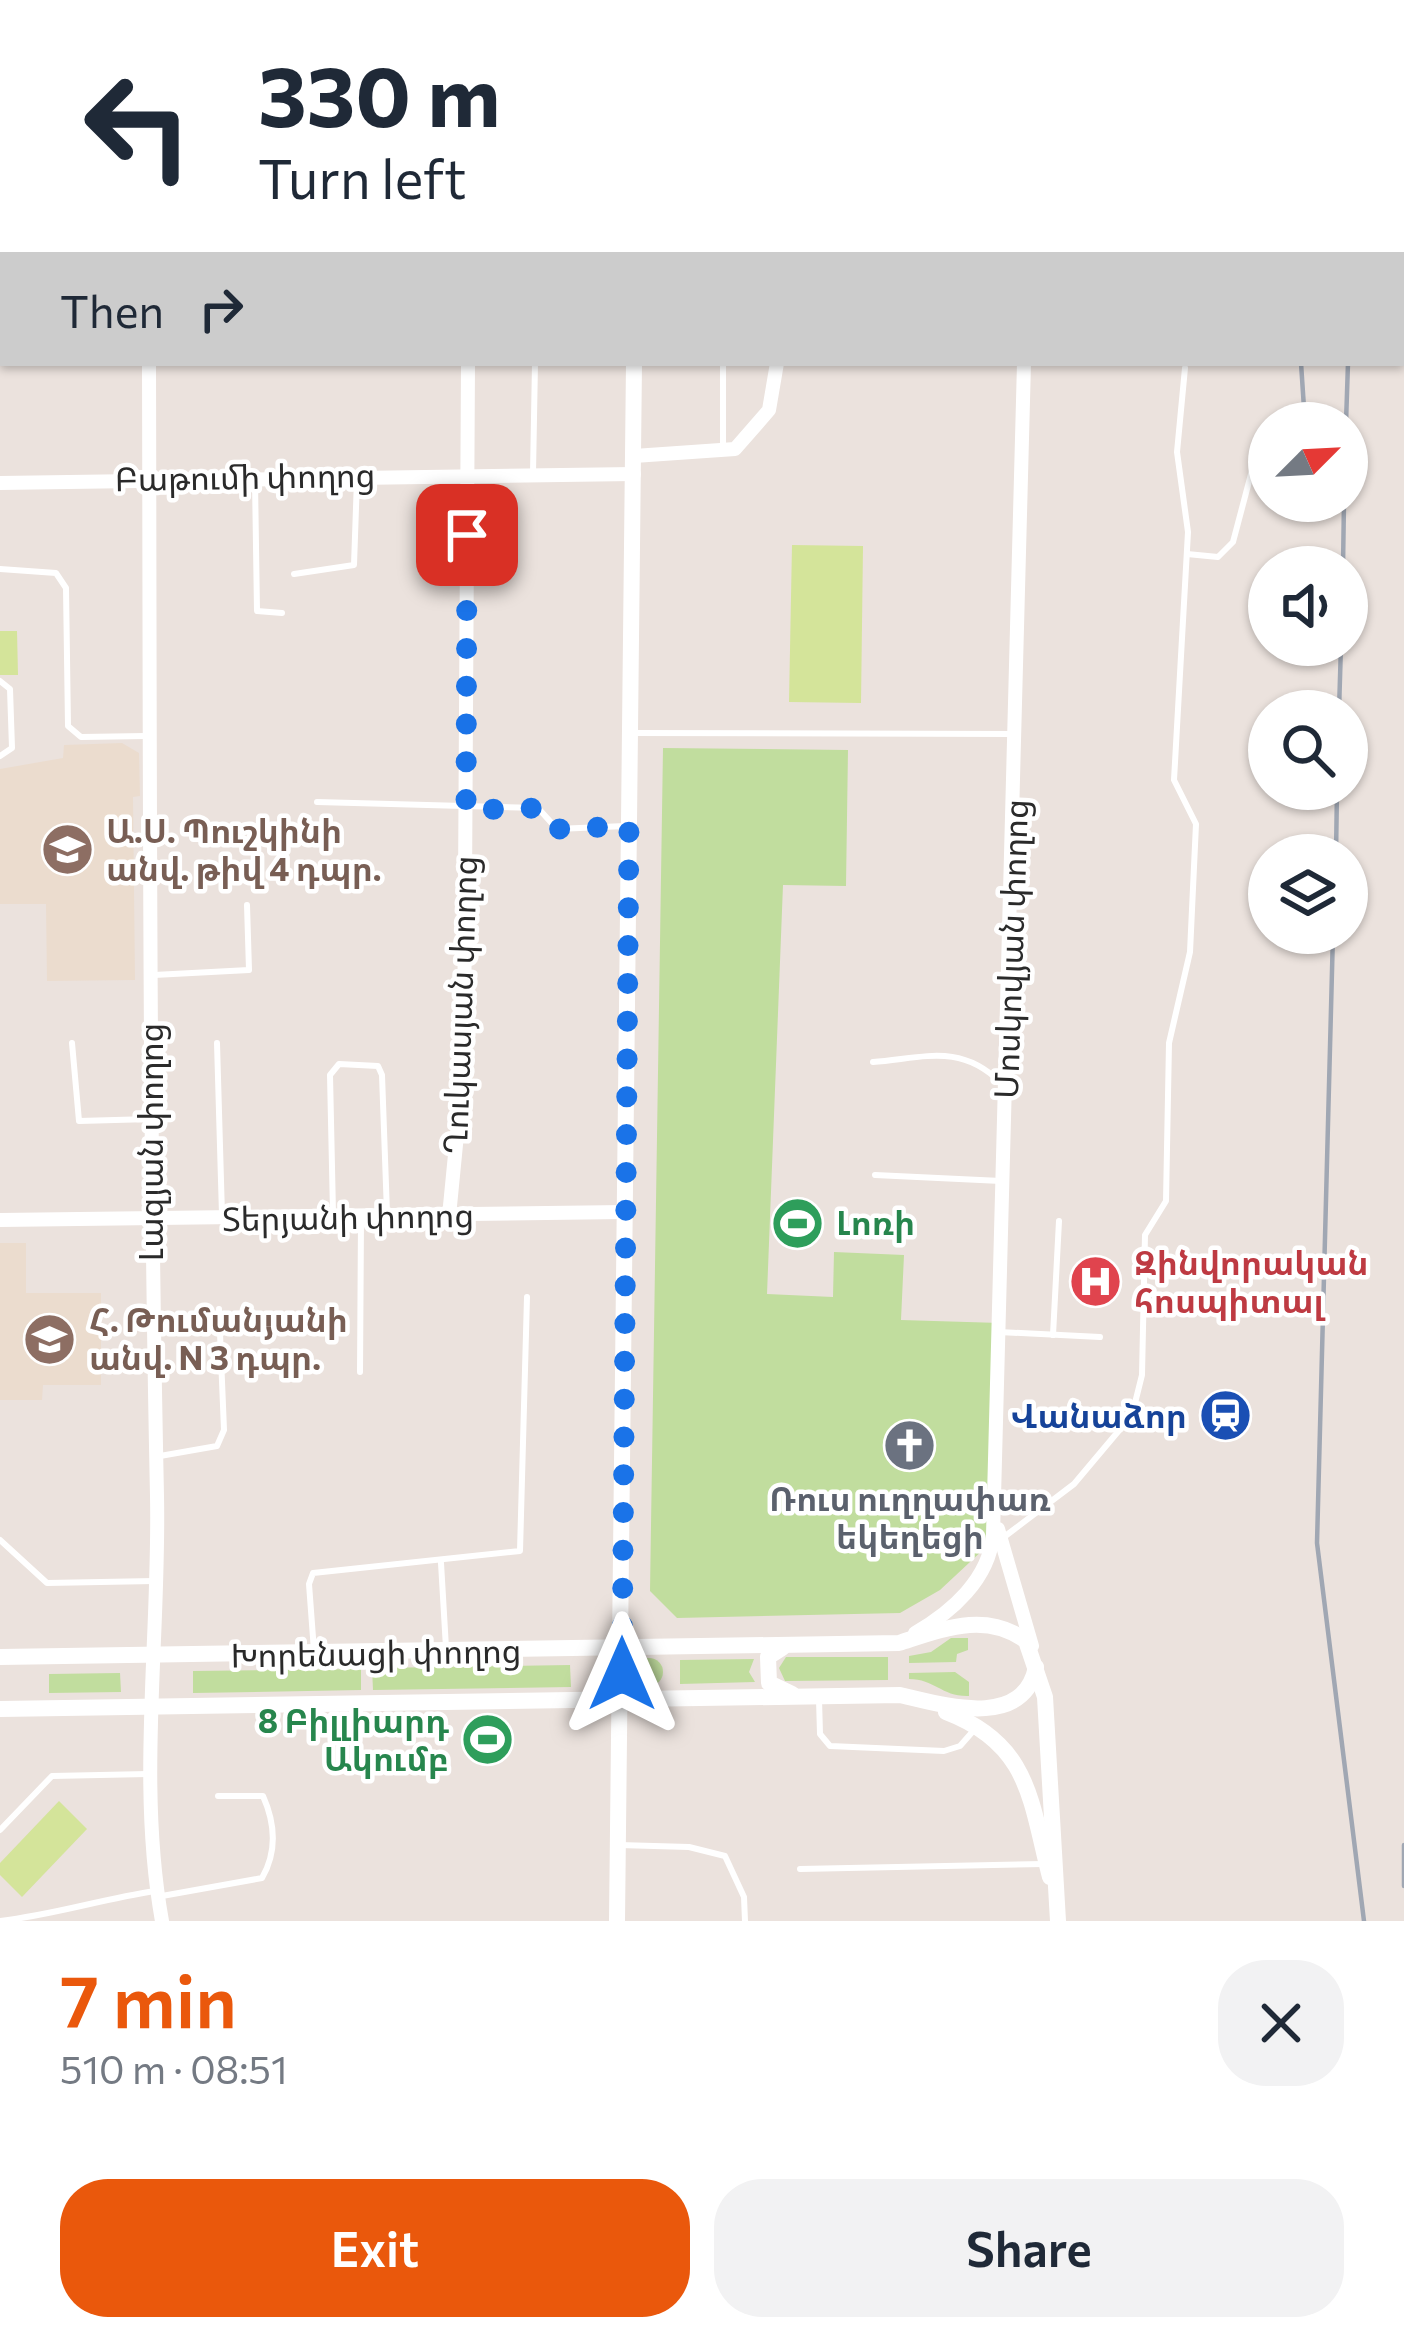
<!DOCTYPE html>
<html lang="en">
<head>
<meta charset="utf-8">
<style>
  body { margin:0; font-family:Commissioner,"Noto Sans Armenian",sans-serif; background:#f2f2f3; color:#1f2937; height:100vh; display:flex; flex-direction:column; font-size:45px; white-space:nowrap }
  * { box-sizing:border-box; margin:0 }
  p { font-size:39px; color:#747a83 }
  .icon { flex:none; width:66px; height:66px; fill:none; stroke:currentColor; stroke-width:2; stroke-linecap:round; stroke-linejoin:round }
  .map { position:relative; height:1921px; overflow:hidden }
  .side { display:flex; flex-direction:column; background:#fff; flex:1 }
  .side>* { flex:none }
  .banner { position:absolute; left:0px; top:0px; width:1404px; height:366px; box-shadow:0 3px 9px #0004; background:#fff; color:#1f2937; overflow:hidden }
  .needle { width:78px; rotate:66deg }
  .controls { position:absolute; left:1248px; top:402px; display:grid; gap:24px }
  .controls a { display:grid; place-items:center; width:120px; height:120px; border-radius:50%; background:#fff; box-shadow:0 3px 9px #0004; font-size:60px }
  .pin { position:absolute; display:grid; place-items:center; width:102px; height:102px; color:#fff; margin:-51px; border-radius:24px; box-shadow:0 6px 18px #0006 }
  .me { position:absolute; width:132px; margin:-66px; rotate:0deg; stroke-linejoin:round; filter:drop-shadow(0 0 9px #0008) }
  .turn { display:flex; align-items:center; gap:42px; height:252px; padding:0 60px; font-size:54px }
  .turn .icon { width:156px; height:156px; stroke-width:2.5 }
  .turn b { display:block; font-size:84px; line-height:102px }
  .then { display:flex; align-items:center; height:114px; padding:0 60px; background:#0003; gap:24px; font-size:45px }
  .round { display:grid; place-items:center; flex:none; width:126px; height:126px; border-radius:48px; background:#f2f2f3 }
  .overview { display:flex; align-items:center; justify-content:space-between; height:204px; padding:0 60px }
  h1 { font-size:72px; font-weight:600; line-height:90px; color:#ea580c }
  .button { display:flex; gap:24px; margin-top:auto; padding:24px 60px }
  .button a { flex:1; height:138px; border-radius:48px; background:#ea580c; color:#fff; font-size:48px; font-weight:600; line-height:138px; text-align:center }
  .button a+a { background:#f2f2f3; color:#1f2937 }
  .map>svg:first-child { display:block }
  .education { fill:#ebdcce }
  .green { fill:#c1dd9e }
  .pitch { fill:#d4e49a }
  .lines { fill:none; stroke-linecap:round; stroke-linejoin:round }
  .service { stroke:#fff; stroke-width:6 }
  .minor { stroke:#fff; stroke-width:14 }
  .tertiary { stroke:#fff; stroke-width:16 }
  .rail { stroke:#a0a7b3; stroke-width:4.5 }
  .route { stroke:#1a73e8; stroke-width:21; stroke-dasharray:0 37.8 }
  .labels { text-anchor:middle; stroke-width:9; stroke-linejoin:round; paint-order:stroke }
  .street-label { font-size:33px; fill:#2a2a2a; stroke:#fff }
  .education-label { font-size:33px; font-weight:bold; fill:#785e54; stroke:#fff; text-anchor:start }
  .leisure-label { font-size:33px; font-weight:bold; fill:#27864d; stroke:#fff; text-anchor:start }
  .health-label { font-size:33px; font-weight:bold; fill:#be3a42; stroke:#fff; text-anchor:start }
  .transit-label { font-size:33px; font-weight:bold; fill:#164399; stroke:#fff; text-anchor:end }
  .worship-label { font-size:33px; font-weight:bold; fill:#5b616d; stroke:#fff }
</style>
</head>
<body>
<div class="map">
<svg width="1404" height="1921" viewBox="0 0 1404 1921">
  <rect width="100%" height="100%" fill="#ebe2dd"/>
  <!-- education -->
  <g class="education">
    <path d="M 122,743 L 139,753 L 140,796 L 133,797 L 135,980 L 47,981 L 46,904 L 0,904 L 0,769 L 63,758 L 64,745 Z"/>
    <path d="M 0,1243 L 26,1243 L 26,1293 L 101,1293 L 101,1385 L 43,1385 L 42,1400 L 0,1400 Z"/>
  </g>
  <!-- green -->
  <g class="green">
    <path d="M 663,748 L 848,750 L 846,886 L 783,885 L 767,1294 L 833,1297 L 834,1252 L 904,1255 L 901,1320 L 1000,1323 L 995,1458 L 985,1548 L 940,1590 L 900,1613 L 677,1618 L 650,1591 Z"/>
    <path d="M 951,1638 L 968,1638 L 968,1650 L 957,1654 L 956,1662 L 909,1663 L 909,1656 L 931,1652 Z"/>
    <path d="M 786,1657 L 888,1657 L 888,1680 L 785,1681 L 779,1668 Z"/>
    <circle cx="649" cy="1672" r="14"/>
    <path d="M 754,1659 L 749,1672 L 755,1682 L 680,1684 L 680,1660 Z"/>
    <path d="M 570,1665 L 571,1687 L 373,1690 L 372,1668 Z"/>
    <path d="M 361,1669 L 361,1690 L 193,1693 L 193,1671 Z"/>
    <path d="M 955,1672 L 969,1682 L 969,1696 C 942,1697 935,1679 909,1679 L 909,1673 Z"/>
    <path d="M 120,1673 L 121,1692 L 49,1693 L 49,1674 Z"/>
  </g>
  <!-- pitch -->
  <g class="pitch">
    <path d="M 792,545 L 863,546 L 861,703 L 789,702 Z"/>
    <path d="M 0,631 L 17,631 L 18,675 L 0,675 Z"/>
    <path d="M 59,1801 L 87,1829 L 22,1897 L 0,1875 L 0,1863 Z"/>
  </g>
  <g class="lines">
    <!-- service -->
    <g class="service">
      <path d="M 723,363 L 723,449"/>
      <path d="M 533,473 L 535,363"/>
      <path d="M 255,481 L 257,611 L 282,613"/>
      <path d="M 1187,554 L 1218,557 L 1233,542 L 1255,459"/>
      <path d="M 0,569 L 56,573 L 66,588 L 68,726 L 81,737 L 146,736"/>
      <path d="M 294,574 L 354,565 L 357,479"/>
      <path d="M 0,681 L 10,689 L 12,748 L 0,756"/>
      <path d="M 631,733 L 1013,734"/>
      <path d="M 317,802 L 538,808 L 557,829 L 625,826"/>
      <path d="M 154,975 L 249,970 L 247,905"/>
      <path d="M 72,1043 L 79,1121 L 151,1119"/>
      <path d="M 217,1043 L 222,1215"/>
      <path d="M 873,1062 C 924,1058 960,1043 1000,1082"/>
      <path d="M 875,1175 L 1001,1181"/>
      <path d="M 333,1213 L 330,1075 L 339,1064 L 378,1066 L 382,1075 L 387,1213"/>
      <path d="M 999,1332 L 1100,1337"/>
      <path d="M 1053,1335 L 1059,1221"/>
      <path d="M 360,1372 L 361,1220"/>
      <path d="M 160,1456 L 217,1446 L 224,1430 L 219,1309"/>
      <path d="M 1004,1537 L 1074,1484 L 1132,1415 L 1142,1375 L 1145,1235 L 1166,1201 L 1169,1043 L 1190,952 L 1196,824 L 1174,780 L 1188,532 L 1177,452 L 1185,368"/>
      <path d="M 0,1540 L 47,1583 L 154,1581"/>
      <path d="M 441,1563 L 446,1648"/>
      <path d="M 314,1651 L 309,1584 L 313,1573 L 520,1551 L 527,1297"/>
      <path d="M 819,1699 L 820,1734 L 830,1746 L 944,1751 L 960,1746 L 974,1730"/>
      <path d="M 0,1830 L 52,1776 L 148,1774"/>
      <path d="M 619,1845 L 689,1847 L 725,1856 L 744,1897 L 745,1921"/>
      <path d="M 800,1869 L 1043,1864"/>
      <path d="M 162,1896 L 262,1878 C 277,1852 275,1823 263,1796 L 218,1796"/>
      <path d="M 0,1921 C 53,1915 102,1899 155,1891"/>
    </g>
    <!-- minor -->
    <g class="minor">
      <path d="M 148,0 L 148,3"/>
      <path d="M 770,0 L 770,3"/>
      <path d="M 471,3 L 471,0"/>
      <path d="M 1028,3 L 1028,0"/>
      <path d="M 1132,3 L 1132,0"/>
      <path d="M 149,363 C 150,741 149,1118 157,1496 C 160,1636 137,1783 162,1921"/>
      <path d="M 634,456 L 735,449 L 769,410 L 777,363"/>
      <path d="M 0,483 L 634,474"/>
      <path d="M 449,1216 L 464,1063 L 468,363"/>
      <path d="M 0,1220 L 624,1212"/>
      <path d="M 998,1529 L 1032,1646"/>
      <path d="M 915,1633 C 952,1612 989,1579 993,1535 L 1024,363"/>
    </g>
    <!-- tertiary -->
    <g class="tertiary">
      <path d="M 633,0 L 633,3"/>
      <path d="M 782,1648 L 768,1657 L 769,1683 L 792,1694"/>
      <path d="M 0,1657 L 899,1643 C 943,1629 986,1611 1026,1641 L 1045,1697 L 1058,1921"/>
      <path d="M 0,1709 L 900,1695 C 943,1705 1023,1730 1036,1667"/>
      <path d="M 946,1712 C 1030,1744 1030,1800 1050,1877"/>
      <path d="M 617,1921 L 634,363"/>
    </g>
    <!-- rail -->
    <g class="rail">
      <path d="M 1212,0 L 1213,3"/>
      <path d="M 1358,3 L 1358,0"/>
      <path d="M 1301,363 L 1305,423"/>
      <path d="M 1346,423 L 1348,363"/>
      <path d="M 1343,567 L 1344,501"/>
      <path d="M 1339,711 L 1341,645"/>
      <path d="M 1336,855 L 1337,789"/>
      <path d="M 1333,933 L 1317,1543 L 1364,1921"/>
      <path d="M 1404,1845 L 1404,1886"/>
    </g>
  </g>
  <g class="lines">
    <!-- route -->
    <path class="route" d="M 467,535 L 466,810 L 538,808 L 557,829 L 629,826 L 622,1674"/>
  </g>
  <!-- icons -->
  <defs>
    <symbol id="school-disc" viewBox="-11 -11 22 22"><circle r="9.5" fill="#8d6e63" stroke="#fff"/><path d="M0-5L7-2L0 1L-7-2ZM-4 1L0 2.5L4 1V4Q0 6-4 4Z" fill="#fff"/></symbol>
    <symbol id="stadium-disc" viewBox="-11 -11 22 22"><circle r="9.5" fill="#2e9e5b" stroke="#fff"/><path d="M0-5a6.5 5 0 1 0 0 10a6.5 5 0 1 0 0-10ZM-3.5-1.8h7v3.6h-7Z" fill="#fff"/></symbol>
    <symbol id="hospital-disc" viewBox="-11 -11 22 22"><circle r="9.5" fill="#e0444e" stroke="#fff"/><path d="M-5-5h3v3.5h4V-5h3V5h-3V1.5h-4V5h-3Z" fill="#fff"/></symbol>
    <symbol id="station-disc" viewBox="-11 -11 22 22"><circle r="9.5" fill="#1a4fb4" stroke="#fff"/><path d="M-3-6H3Q5-6 5-4V2Q5 4 3 4L4.5 6H3L1.5 4h-3L-3 6H-4.5L-3 4Q-5 4-5 2V-4Q-5-6-3-6ZM-3.5-4v3h7v-3ZM-3.5 1v1.5H-2V1ZM2 1v1.5H3.5V1Z" fill="#fff"/></symbol>
    <symbol id="church-disc" viewBox="-11 -11 22 22"><circle r="9.5" fill="#6b7280" stroke="#fff"/><path d="M-1.2-6h2.4v3.5h3.3v2.4h-3.3V6h-2.4V-.1h-3.3v-2.4h3.3Z" fill="#fff"/></symbol>
  </defs>
  <g fill-rule="evenodd">
    <use href="#school-disc" x="38" y="820" width="59" height="59"/>
    <use href="#stadium-disc" x="768" y="1194" width="59" height="59"/>
    <use href="#hospital-disc" x="1066" y="1252" width="59" height="59"/>
    <use href="#school-disc" x="20" y="1310" width="59" height="59"/>
    <use href="#station-disc" x="1196" y="1386" width="59" height="59"/>
    <use href="#church-disc" x="880" y="1416" width="59" height="59"/>
    <use href="#stadium-disc" x="458" y="1710" width="59" height="59"/>
  </g>
  <g class="labels">
    <!-- street labels -->
    <g class="street-label">
      <text transform="translate(245 477) rotate(-1)" y="12">Բաթումի փողոց</text>
      <text transform="translate(1011 949) rotate(-88)" y="12">Մոսկովյան փողոց</text>
      <text transform="translate(460 1005) rotate(-88)" y="12">Ղուկասյան փողոց</text>
      <text transform="translate(151 1142) rotate(-90)" y="12">Լազյան փողոց</text>
      <text transform="translate(348 1217) rotate(-1)" y="12">Տերյանի փողոց</text>
      <text transform="translate(376 1653) rotate(-1)" y="12">Խորենացի փողոց</text>
    </g>
    <!-- education labels -->
    <g class="education-label">
      <text x="106" y="843">Ա.Ս. Պուշկինի<tspan x="106" dy="38">անվ. թիվ 4 դպր.</tspan></text>
      <text x="89" y="1332">Հ. Թումանյանի<tspan x="89" dy="38">անվ. N 3 դպր.</tspan></text>
    </g>
    <!-- leisure labels -->
    <g class="leisure-label">
      <text x="836" y="1235">Լոռի</text>
      <text x="449" y="1733" text-anchor="end">8 Բիլլիարդ<tspan x="449" dy="38">Ակումբ</tspan></text>
    </g>
    <!-- health labels -->
    <g class="health-label">
      <text x="1134" y="1275">Զինվորական<tspan x="1134" dy="38">հոսպիտալ</tspan></text>
    </g>
    <!-- transit labels -->
    <g class="transit-label">
      <text x="1187" y="1428">Վանաձոր</text>
    </g>
    <!-- worship labels -->
    <g class="worship-label">
      <text x="910" y="1511">Ռուս ուղղափառ<tspan x="910" dy="38">եկեղեցի</tspan></text>
    </g>
  </g>
</svg>
<div class="controls">
<a><svg class="needle" viewBox="-14 -14 28 28"><path d="M0-13l5 13h-10z" fill="#e53935"/><path d="M0 13l5-13h-10z" fill="#747a83"/></svg></a>
<a><svg class="icon" aria-label="sound" viewBox="0 0 24 24"><path d="M4 9h4l5-4v14l-5-4H4zM17 9q2 3 0 6"/></svg></a>
<a><svg class="icon" aria-label="search" viewBox="0 0 24 24"><circle cx="10" cy="10" r="6"/><path d="M15 15l6 6"/></svg></a>
<a><svg class="icon" aria-label="layers" viewBox="0 0 24 24"><path d="M12 4l9 5-9 5-9-5zM3 14l9 5 9-5"/></svg></a>
</div>
<div class="pin" style="left:467px;top:535px;background:#d93025"><svg class="icon" aria-label="arrive" viewBox="0 0 24 24"><path d="M6 21V4h12l-3 4 3 4H6"/></svg></div>
<svg class="me" style="left:622px;top:1674px" viewBox="-20 -20 40 40"><path d="M0-17L14 15 0 8-14 15z" fill="#1a73e8" stroke="#fff" stroke-width="4"/></svg>
<div class="banner">
<div class="turn"><svg class="icon" aria-label="left" viewBox="0 0 24 24"><path d="M17 20v-9H6M10 6l-5 5 5 5"/></svg><div><b>330 m</b>Turn left</div></div>
<div class="then">Then<svg class="icon" aria-label="right" viewBox="0 0 24 24"><path d="M7 20v-9h11M14 6l5 5-5 5"/></svg></div>
</div>
</div>
<section class="side">
<div class="overview"><div><h1>7 min</h1><p>510 m · 08:51</p></div><a class="round"><svg class="icon" aria-label="close" viewBox="0 0 24 24"><path d="M6 6l12 12M18 6L6 18"/></svg></a></div>
<div class="button"><a>Exit</a><a>Share</a></div>
</section>
</body>
</html>
